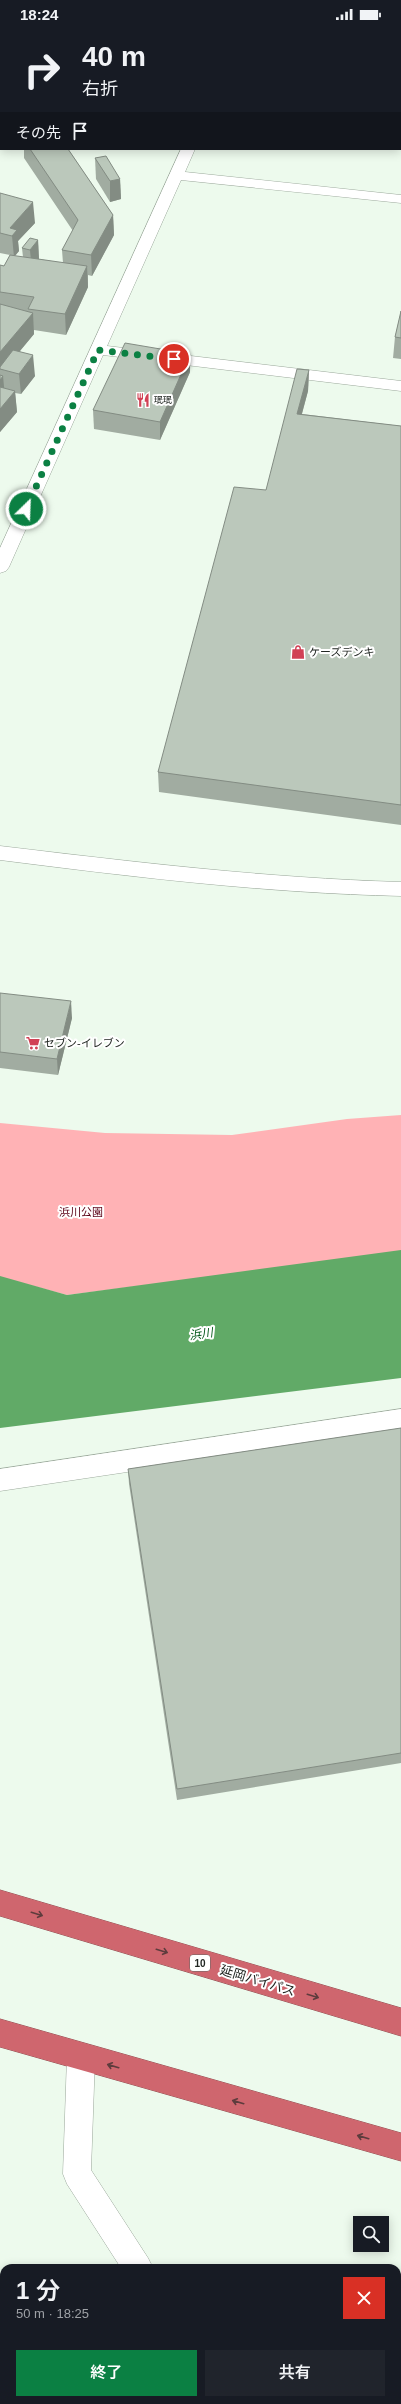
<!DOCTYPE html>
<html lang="ja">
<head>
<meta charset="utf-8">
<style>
  body { margin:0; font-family:Helvetica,"Noto Sans JP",sans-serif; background:#20242c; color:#f1f3f6; height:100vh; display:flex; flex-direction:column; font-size:15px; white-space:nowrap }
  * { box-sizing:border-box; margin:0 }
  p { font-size:13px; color:#9ea1a6 }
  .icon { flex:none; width:22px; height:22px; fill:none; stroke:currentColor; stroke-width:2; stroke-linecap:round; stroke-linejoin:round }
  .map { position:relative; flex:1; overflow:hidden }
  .side { position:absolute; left:0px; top:2236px; width:401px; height:140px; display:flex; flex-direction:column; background:#171b24; border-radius:12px 12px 0 0; box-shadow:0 2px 10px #0003 }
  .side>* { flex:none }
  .banner { position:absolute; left:0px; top:0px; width:401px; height:122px; box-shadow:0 2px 10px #0003; background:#171b24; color:#f1f3f6; overflow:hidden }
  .tools { position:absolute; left:353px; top:2188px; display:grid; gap:8px }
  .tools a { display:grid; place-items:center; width:36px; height:36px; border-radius:0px; background:#171b24; box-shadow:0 2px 10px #0003; font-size:20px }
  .pin { position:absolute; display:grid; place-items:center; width:34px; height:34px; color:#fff; margin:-17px; border:2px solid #fff; border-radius:50%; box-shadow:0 1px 4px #0007 }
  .me { position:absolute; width:44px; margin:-22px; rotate:24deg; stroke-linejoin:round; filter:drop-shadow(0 0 3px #0008) }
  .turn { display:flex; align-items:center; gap:14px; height:84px; padding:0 16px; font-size:18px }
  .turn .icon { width:52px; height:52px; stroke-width:2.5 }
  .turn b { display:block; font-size:28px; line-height:34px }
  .then { display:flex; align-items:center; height:38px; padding:0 16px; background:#0003; gap:8px; font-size:15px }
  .round { display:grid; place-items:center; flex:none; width:42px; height:42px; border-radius:0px; background:#20242c }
  .overview { display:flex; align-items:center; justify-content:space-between; height:68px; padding:0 16px }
  h1 { font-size:24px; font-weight:600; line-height:30px }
  .action { display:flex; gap:8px; margin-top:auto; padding:8px 16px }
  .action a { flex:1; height:46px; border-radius:0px; background:#0b8043; color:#fff; font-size:16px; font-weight:600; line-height:46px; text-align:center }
  .action a+a { background:#20242c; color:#f1f3f6 }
  .status { display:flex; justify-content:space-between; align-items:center; height:28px; padding:0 20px; background:#171b24; direction:ltr }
  .status svg { height:11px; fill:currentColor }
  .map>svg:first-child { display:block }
  .green { fill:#ffb2b5 }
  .water { fill:#61aa67 }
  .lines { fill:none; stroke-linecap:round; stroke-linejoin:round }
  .minor-casing { stroke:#9ba89b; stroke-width:1 }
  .highway-casing { stroke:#925053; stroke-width:1 }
  .minor { fill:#fff; fill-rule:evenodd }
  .highway { fill:#cf666e; fill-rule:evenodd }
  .wall { fill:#a1aca1 }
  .shaded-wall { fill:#838c83 }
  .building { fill:#bbc8bb; stroke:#838c83 }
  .oneway { stroke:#5e3c3d }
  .route { stroke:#0b8043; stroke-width:7; stroke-dasharray:0 12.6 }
  .labels { text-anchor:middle; stroke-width:4; stroke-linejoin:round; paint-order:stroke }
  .far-poi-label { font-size:9px; fill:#212622; stroke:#fff; text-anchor:start }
  .shield { fill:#fff; stroke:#646764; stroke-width:1 }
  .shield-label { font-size:10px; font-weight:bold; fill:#212622 }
  .poi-label { font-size:11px; fill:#212622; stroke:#fff; text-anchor:start }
  .park-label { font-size:11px; fill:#5a0015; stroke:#fff }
  .water-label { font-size:12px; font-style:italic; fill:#04591a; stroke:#fff }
  .near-street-label { font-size:13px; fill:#212622; stroke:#fff }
</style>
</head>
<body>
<div class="status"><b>18:24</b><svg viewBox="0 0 49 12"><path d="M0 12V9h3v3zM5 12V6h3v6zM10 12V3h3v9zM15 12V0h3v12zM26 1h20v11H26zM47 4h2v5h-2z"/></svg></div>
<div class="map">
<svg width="401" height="2376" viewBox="0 0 401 2376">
  <rect width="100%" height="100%" fill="#edfaed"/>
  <!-- green -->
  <path class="green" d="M 401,1087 L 401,1225 L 67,1267 L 0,1249 L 0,1095 L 105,1105 L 232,1107 L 347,1091 Z"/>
  <!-- water -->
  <path class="water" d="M 401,1222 L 401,1350 L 0,1400 L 0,1248 L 67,1267 Z"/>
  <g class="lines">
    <defs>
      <g id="minor">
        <path d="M 235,0 L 249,0 L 234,1 Z"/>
        <rect x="0" y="69" width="1" height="8"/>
        <path d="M 181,121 L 195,121 L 185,144 L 401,167 L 401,175 L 181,152 L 107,318 L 401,353 L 401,363 L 103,327 L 9,539 L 6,543 L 0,545 L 0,520 Z"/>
        <path d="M 0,818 C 134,834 266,850 401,854 L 401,868 C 266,865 134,849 0,832 Z"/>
        <path d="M 401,1381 L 401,1403 L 0,1463 L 0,1441 Z"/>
        <path d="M 81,2015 L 91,2019 L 95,2029 L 91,2142 L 148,2230 L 153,2240 L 121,2240 L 67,2156 L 63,2146 L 67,2029 L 71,2019 Z"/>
        <path d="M 219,2372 L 252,2372 L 253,2376 L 220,2376 Z"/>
      </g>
      <g id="highway">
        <path d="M 0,1862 L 401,1980 L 401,2008 L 0,1888 Z"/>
        <path d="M 0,1991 L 401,2105 L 401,2133 L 0,2019 Z"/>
      </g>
    </defs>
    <!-- minor casing -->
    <use href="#minor" class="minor-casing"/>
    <!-- highway casing -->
    <use href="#highway" class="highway-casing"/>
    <!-- minor -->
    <use href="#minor" class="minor"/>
    <!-- highway -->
    <use href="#highway" class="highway"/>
  </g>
  <!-- wall -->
  <g class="wall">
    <path d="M 59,0 L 112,0 L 111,1 L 62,1 Z"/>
    <path d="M 24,121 L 68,121 L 113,187 L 114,207 L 92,248 L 88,247 L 88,259 L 66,307 L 34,302 L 34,306 L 20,323 L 35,348 L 21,366 L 15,365 L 17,384 L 0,404 L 0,237 L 4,238 L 10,227 L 0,225 L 0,165 L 35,195 L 18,213 L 19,223 L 15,228 L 23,229 L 22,220 L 38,212 L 39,231 L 63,235 L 62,222 L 73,203 L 24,130 Z"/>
    <path d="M 95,130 L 120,151 L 121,171 L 110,174 L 96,151 Z"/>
    <path d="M 401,283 L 401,331 L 393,330 L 395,309 Z"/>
    <path d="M 309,342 L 308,363 L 302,386 L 401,398 L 401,797 L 159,764 L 158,744 L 266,462 Z"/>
    <path d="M 190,344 L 160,412 L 94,401 L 93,382 Z"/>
    <path d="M 0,965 L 72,990 L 58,1047 L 0,1040 Z"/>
    <path d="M 401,1400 L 401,1735 L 177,1772 L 129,1456 L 128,1441 Z"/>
  </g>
  <!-- shaded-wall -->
  <g class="shaded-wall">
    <path d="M 103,0 L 112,0 L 111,1 L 103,1 Z"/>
    <path d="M 174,0 L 183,0 L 183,1 L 173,1 Z"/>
    <rect x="337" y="0" width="6" height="1"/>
    <path d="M 120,151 L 121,171 L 110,174 L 110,153 Z"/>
    <path d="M 33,174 L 35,195 L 18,213 L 19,223 L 14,229 L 12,208 L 10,200 Z"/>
    <path d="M 113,187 L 114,207 L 92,248 L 91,227 Z"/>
    <path d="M 38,212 L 39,232 L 32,243 L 30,222 Z"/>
    <path d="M 87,238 L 88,259 L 66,307 L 65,286 Z"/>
    <path d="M 33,285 L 34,306 L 4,342 L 0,341 L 0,324 Z"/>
    <path d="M 190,326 L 190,344 L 160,412 L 160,394 Z"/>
    <path d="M 33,327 L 35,348 L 21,366 L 19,346 Z"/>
    <path d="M 309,342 L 308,363 L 296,407 L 297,386 Z"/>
    <path d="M 3,348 L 5,369 L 0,375 L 0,352 Z"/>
    <path d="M 15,363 L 17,384 L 0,404 L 0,381 Z"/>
    <path d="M 71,973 L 72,990 L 58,1047 L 57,1031 Z"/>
  </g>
  <!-- building -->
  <g class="building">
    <path d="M 119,0 L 174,0 L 173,1 L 118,1 Z"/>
    <path d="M 257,0 L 337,0 L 337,1 L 256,1 Z"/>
    <path d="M 30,121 L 68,121 L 113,187 L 91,227 L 62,222 L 78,192 Z"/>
    <path d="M 106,128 L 120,151 L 110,153 L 95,130 Z"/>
    <path d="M 0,165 L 33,174 L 10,200 L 17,202 L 12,208 L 0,205 Z"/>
    <path d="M 30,210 L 38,212 L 30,222 L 22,220 Z"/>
    <path d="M 10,227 L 87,238 L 65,286 L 28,281 L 34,269 L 0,264 L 0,237 L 4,238 Z"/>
    <path d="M 0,276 L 33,285 L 0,324 Z"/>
    <path d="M 401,283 L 401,310 L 395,309 Z"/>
    <path d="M 125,315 L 190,326 L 160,394 L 93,382 Z"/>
    <path d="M 13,322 L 33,327 L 19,346 L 0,341 L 0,339 Z"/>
    <path d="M 297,341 L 309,342 L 297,386 L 401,398 L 401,777 L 158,744 L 234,459 L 266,462 Z"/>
    <path d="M 0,347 L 3,348 L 0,352 Z"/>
    <path d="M 0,359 L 15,363 L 0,381 Z"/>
    <path d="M 0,965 L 71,973 L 57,1031 L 0,1024 Z"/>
    <path d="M 401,1400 L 401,1725 L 177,1761 L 128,1441 Z"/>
  </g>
  <!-- one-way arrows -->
  <defs><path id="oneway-shaft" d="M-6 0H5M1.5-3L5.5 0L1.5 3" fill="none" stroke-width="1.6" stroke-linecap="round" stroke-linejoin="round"/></defs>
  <g class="oneway">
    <use href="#oneway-shaft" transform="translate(37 1886) rotate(17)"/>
    <use href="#oneway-shaft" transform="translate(162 1923) rotate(17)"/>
    <use href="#oneway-shaft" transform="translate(313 1968) rotate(17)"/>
    <use href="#oneway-shaft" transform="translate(113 2038) rotate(-164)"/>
    <use href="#oneway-shaft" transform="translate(238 2074) rotate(-164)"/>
    <use href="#oneway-shaft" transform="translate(363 2109) rotate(-164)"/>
  </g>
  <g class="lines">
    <!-- route -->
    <path class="route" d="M 26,481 L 98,322 L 174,331"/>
  </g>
  <!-- icons -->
  <defs>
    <symbol id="restaurant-bare" viewBox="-9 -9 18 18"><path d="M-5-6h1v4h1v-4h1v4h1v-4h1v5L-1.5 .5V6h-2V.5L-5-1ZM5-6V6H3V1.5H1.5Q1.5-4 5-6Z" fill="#d14155" stroke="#fff" stroke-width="2.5" paint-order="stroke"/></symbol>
    <symbol id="shop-bare" viewBox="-9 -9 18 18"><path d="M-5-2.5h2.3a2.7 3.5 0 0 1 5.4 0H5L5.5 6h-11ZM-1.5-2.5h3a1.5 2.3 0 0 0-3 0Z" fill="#d14155" stroke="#fff" stroke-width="2.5" paint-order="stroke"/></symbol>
    <symbol id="supermarket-bare" viewBox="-9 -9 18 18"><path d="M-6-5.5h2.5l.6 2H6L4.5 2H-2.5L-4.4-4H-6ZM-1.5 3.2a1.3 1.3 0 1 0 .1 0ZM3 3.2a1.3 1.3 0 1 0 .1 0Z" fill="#d14155" stroke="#fff" stroke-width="2.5" paint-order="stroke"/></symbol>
  </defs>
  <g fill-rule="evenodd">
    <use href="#restaurant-bare" x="133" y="362" width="20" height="20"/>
    <use href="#shop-bare" x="288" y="614" width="20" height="20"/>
    <use href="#supermarket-bare" x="23" y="1005" width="20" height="20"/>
  </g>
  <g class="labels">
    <!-- far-poi labels -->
    <g class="far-poi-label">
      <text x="154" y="375">珉珉</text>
    </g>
    <!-- shield labels -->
    <rect class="shield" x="190" y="1927" width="20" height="16" rx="3"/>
    <g class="shield-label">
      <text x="200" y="1939">10</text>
    </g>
    <!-- poi labels -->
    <g class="poi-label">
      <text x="309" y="628">ケーズデンキ</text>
      <text x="44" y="1019">セブン-イレブン</text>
    </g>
    <!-- park labels -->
    <g class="park-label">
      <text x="81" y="1188">浜川公園</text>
    </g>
    <!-- water labels -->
    <g class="water-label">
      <text transform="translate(201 1306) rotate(-8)" y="4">浜川</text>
    </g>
    <!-- near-street labels -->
    <g class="near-street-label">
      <text transform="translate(258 1952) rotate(17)" y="5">延岡バイパス</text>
    </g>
  </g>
</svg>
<div class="tools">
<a><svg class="icon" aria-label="search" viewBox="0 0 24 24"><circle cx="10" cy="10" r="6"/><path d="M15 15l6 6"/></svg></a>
</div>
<div class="pin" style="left:174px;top:331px;background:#d93025"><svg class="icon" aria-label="arrive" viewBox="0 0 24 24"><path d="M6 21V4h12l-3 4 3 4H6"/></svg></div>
<svg class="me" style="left:26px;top:481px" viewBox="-20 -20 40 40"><circle r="17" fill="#0b8043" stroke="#fff" stroke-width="3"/><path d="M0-11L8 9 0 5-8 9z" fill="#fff"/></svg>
<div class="banner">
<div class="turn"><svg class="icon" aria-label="right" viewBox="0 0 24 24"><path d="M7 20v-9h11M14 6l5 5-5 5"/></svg><div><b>40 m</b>右折</div></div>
<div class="then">その先<svg class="icon" aria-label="arrive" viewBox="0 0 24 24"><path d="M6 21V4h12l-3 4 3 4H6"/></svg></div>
</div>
<section class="side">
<div class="overview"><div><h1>1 分</h1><p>50 m · 18:25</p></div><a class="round" style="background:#d93025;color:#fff"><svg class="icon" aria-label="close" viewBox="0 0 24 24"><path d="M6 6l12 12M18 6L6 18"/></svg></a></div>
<div class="action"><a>終了</a><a>共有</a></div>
</section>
</div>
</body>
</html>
